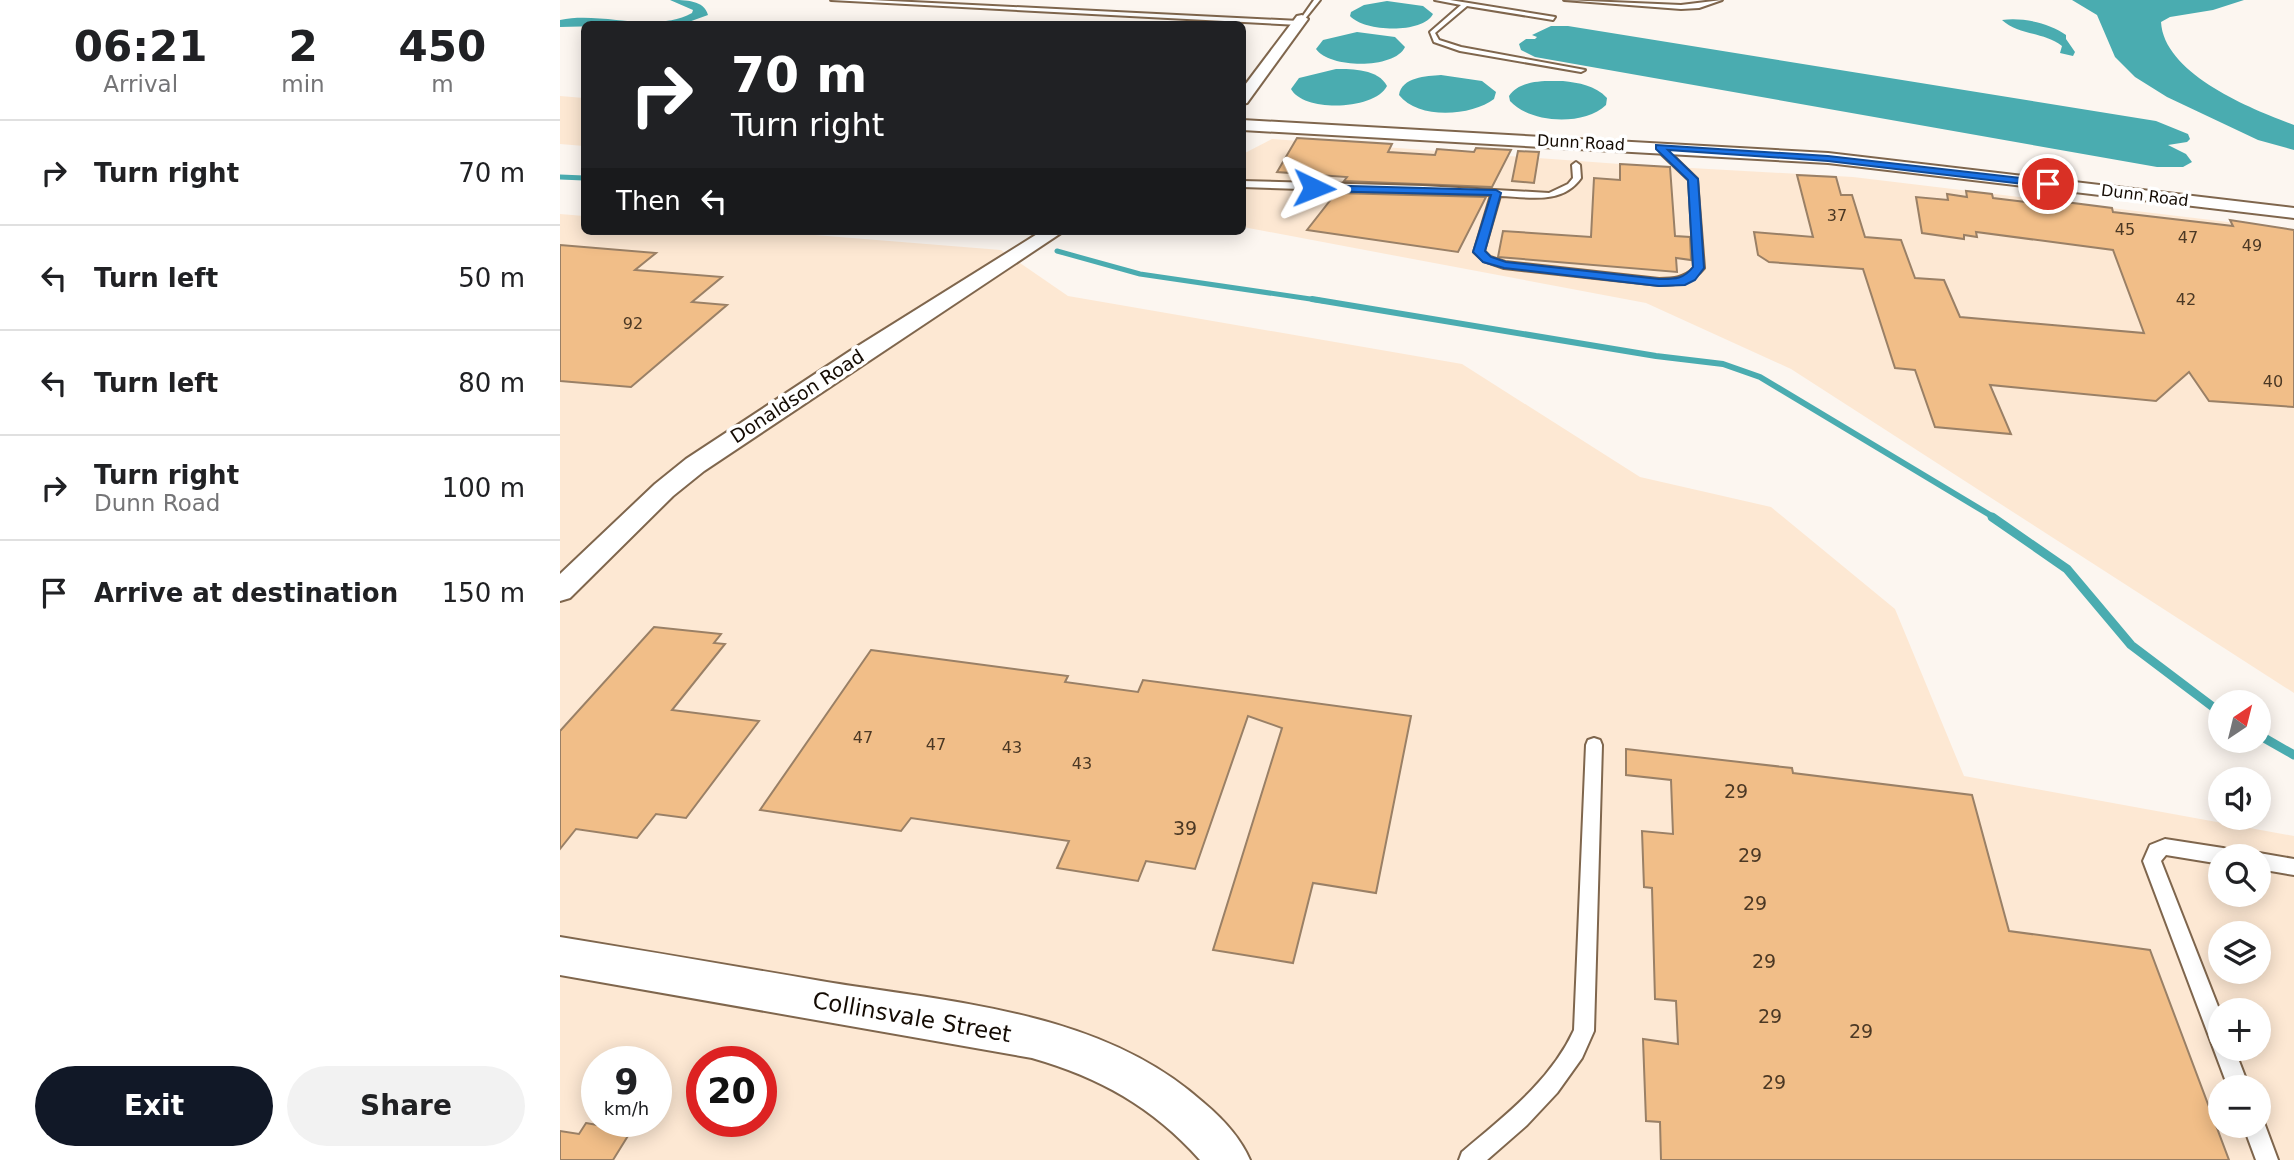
<!DOCTYPE html>
<html lang="en">
<head>
<meta charset="utf-8">
<style>
  body { margin:0; font-family:"DejaVu Sans",sans-serif; background:#f2f2f2; color:#202124; height:100vh; display:flex; flex-direction:column; font-size:26px; white-space:nowrap }
  * { box-sizing:border-box; margin:0 }
  p { font-size:23px; color:#757577 }
  .icon { flex:none; width:38px; height:38px; fill:none; stroke:currentColor; stroke-width:2; stroke-linecap:round; stroke-linejoin:round }
  .map { position:relative; flex:1; overflow:hidden }
  .panel { display:flex; flex-direction:column; background:#fff; width:560px }
  .panel>* { flex:none }
  .top-card { position:absolute; left:21px; top:21px; width:665px; height:214px; border-radius:10px; box-shadow:0 4px 18px #0003; background:#202124; color:#fff; overflow:hidden }
  .needle { width:46px; rotate:35deg }
  .fabs { position:absolute; left:1648px; top:690px; display:grid; gap:14px }
  .fabs a { display:grid; place-items:center; width:63px; height:63px; border-radius:50%; background:#fff; box-shadow:0 4px 18px #0003; font-size:35px }
  .speed { position:absolute; left:21px; top:1046px; display:flex; gap:14px; font-size:35px; font-weight:700; text-align:center }
  .speed>* { display:grid; place-content:center; width:91px; height:91px; border-radius:50%; background:#fff; box-shadow:0 4px 18px #0003; line-height:1 }
  .speed small { font-size:18px; font-weight:400 }
  .speed .limit { border:10px solid #d22; background:#fff; color:#111 }
  .pin { position:absolute; display:grid; place-items:center; width:60px; height:60px; color:#fff; margin:-30px; border:4px solid #fff; border-radius:50%; box-shadow:0 2px 7px #0007 }
  .me { position:absolute; width:77px; margin:-38px; rotate:92deg; stroke-linejoin:round; filter:drop-shadow(0 0 5px #0008) }
  .turn { display:flex; align-items:center; gap:24px; height:147px; padding:0 35px; font-size:32px }
  .turn .icon { width:91px; height:91px; stroke-width:2.5 }
  .turn b { display:block; font-size:49px; line-height:60px }
  .then { display:flex; align-items:center; height:66px; padding:0 35px; background:#0003; gap:14px; font-size:26px }
  .eta { display:flex; justify-content:space-evenly; align-items:center; height:119px; text-align:center }
  .eta b { font-size:42px; font-weight:700; line-height:49px }
  .primary-button { display:flex; gap:14px; margin-top:auto; padding:14px 35px }
  .primary-button a { flex:1; height:80px; border-radius:42px; background:#111827; color:#fff; font-size:28px; font-weight:700; line-height:80px; text-align:center }
  .primary-button a+a { background:#f2f2f2; color:#202124 }
  ul { padding:0; list-style:none }
  li { display:flex; align-items:center; gap:21px; height:105px; padding:0 35px; border-top:2px solid #e0e0e0 }
  li div { flex:1 }
  li b { display:block; font-size:26px }
  li em { font-style:normal }
  main { display:flex; flex:1; min-height:0 }
  .map>svg:first-child { display:block }
  .built { fill:#fde8d3; fill-rule:evenodd }
  .water { fill:#4aacb0 }
  .lines { fill:none; stroke-linecap:round; stroke-linejoin:round }
  .stream-far2 { stroke:#4aacb0; stroke-width:5 }
  .stream-far1 { stroke:#4aacb0; stroke-width:6 }
  .stream { stroke:#4aacb0; stroke-width:9 }
  .building { fill:#f1be88; stroke:#9a8066; stroke-width:2 }
  .service-casing { stroke:#7f664d; stroke-width:4 }
  .minor-casing { stroke:#7f664d; stroke-width:4 }
  .service { fill:#fff; fill-rule:evenodd }
  .minor { fill:#fff; fill-rule:evenodd }
  .route { fill:#1a73e8; stroke:#114b97; stroke-width:2 }
  .labels { text-anchor:middle; stroke-width:7; stroke-linejoin:round; paint-order:stroke }
  .far-street-label { font-size:16px; fill:#140b03; stroke:#fff }
  .number-label { font-size:16px; fill:#4b3824 }
  .street-label { font-size:19px; fill:#140b03; stroke:#fff }
  .near-number-label { font-size:19px; fill:#4b3824 }
  .near-street-label { font-size:23px; fill:#140b03; stroke:#fff }
</style>
</head>
<body>
<main>
<section class="panel">
<div class="eta">
<div><b>06:21</b><p>Arrival</p></div>
<div><b>2</b><p>min</p></div>
<div><b>450</b><p>m</p></div>
</div>
<ul>
<li><svg class="icon" aria-label="right" viewBox="0 0 24 24"><path d="M7 20v-9h11M14 6l5 5-5 5"/></svg><div><b>Turn right</b></div><em>70 m</em></li>
<li><svg class="icon" aria-label="left" viewBox="0 0 24 24"><path d="M17 20v-9H6M10 6l-5 5 5 5"/></svg><div><b>Turn left</b></div><em>50 m</em></li>
<li><svg class="icon" aria-label="left" viewBox="0 0 24 24"><path d="M17 20v-9H6M10 6l-5 5 5 5"/></svg><div><b>Turn left</b></div><em>80 m</em></li>
<li><svg class="icon" aria-label="right" viewBox="0 0 24 24"><path d="M7 20v-9h11M14 6l5 5-5 5"/></svg><div><b>Turn right</b><p>Dunn Road</p></div><em>100 m</em></li>
<li><svg class="icon" aria-label="arrive" viewBox="0 0 24 24"><path d="M6 21V4h12l-3 4 3 4H6"/></svg><div><b>Arrive at destination</b></div><em>150 m</em></li>
</ul>
<div class="primary-button"><a>Exit</a><a>Share</a></div>
</section>
<div class="map">
<svg width="1734" height="1160" viewBox="0 0 1734 1160">
  <rect width="100%" height="100%" fill="#fcf6f0"/>
  <!-- built -->
  <g class="built">
    <path d="M 0,96 L 24,98 L 24,146 L 0,144 Z"/>
    <path d="M 712,139 L 1060,164 L 1293,177 L 1734,230 L 1734,693 L 1231,369 L 1086,303 L 683,227 L 683,154 Z"/>
    <path d="M 0,214 L 24,216 L 24,231 L 205,231 L 441,250 L 508,296 L 902,364 L 1080,477 L 1211,507 L 1335,609 L 1404,776 L 1734,836 L 1734,1160 L 0,1160 ZM 1661,856 L 1699,856 L 1699,894 L 1661,894 ZM 1661,933 L 1699,933 L 1699,971 L 1661,971 ZM 1661,1010 L 1699,1010 L 1699,1048 L 1661,1048 ZM 37,1062 L 96,1062 L 96,1122 L 37,1122 ZM 142,1062 L 201,1062 L 201,1122 L 142,1122 ZM 1661,1087 L 1699,1087 L 1699,1125 L 1661,1125 Z"/>
  </g>
  <!-- water -->
  <g class="water">
    <path d="M 110,0 C 126,0 144,0 148,15 L 123,24 L 0,27 L 0,20 C 42,11 93,34 132,13 L 133,10 Z"/>
    <path d="M 1512,0 L 1684,0 L 1653,10 L 1610,17 L 1601,22 C 1604,74 1691,109 1734,125 L 1734,150 L 1698,140 L 1607,97 L 1575,77 L 1555,57 L 1537,15 Z"/>
    <path d="M 827,1 L 863,6 L 873,14 C 863,34 804,32 790,16 L 791,12 L 804,5 Z"/>
    <path d="M 1442,20 C 1462,17 1490,23 1506,35 L 1506,39 L 1515,52 L 1513,56 L 1500,53 L 1502,46 C 1484,32 1458,35 1442,20 Z"/>
    <path d="M 991,26 L 1008,26 L 1596,121 L 1628,134 L 1630,139 L 1627,142 L 1608,145 L 1626,154 L 1632,162 L 1623,167 L 1597,167 L 975,57 L 961,50 L 959,44 L 966,39 L 975,39 L 977,37 L 972,35 Z"/>
    <path d="M 797,32 L 835,37 L 845,47 C 835,69 770,69 756,49 L 763,40 Z"/>
    <path d="M 776,69 C 793,69 818,69 827,86 C 815,110 744,113 731,89 L 739,78 Z"/>
    <path d="M 881,75 L 922,81 L 936,92 L 934,99 C 912,116 858,120 839,95 C 842,77 866,76 881,75 Z"/>
    <path d="M 1003,81 C 1019,83 1035,85 1047,98 L 1046,105 C 1024,126 971,124 950,101 L 949,96 C 961,79 985,81 1003,81 Z"/>
  </g>
  <g class="lines">
    <!-- stream-far2 -->
    <g class="stream-far2">
      <path d="M 0,177 L 24,178"/>
      <path d="M 497,251 L 580,274 L 764,301"/>
    </g>
    <!-- stream-far1 -->
    <path class="stream-far1" d="M 752,299 L 1096,356 L 1163,364 L 1200,377 L 1435,518"/>
    <!-- stream -->
    <g class="stream">
      <path d="M 1432,517 L 1507,569 L 1571,645 L 1661,713"/>
      <path d="M 1699,735 L 1734,755"/>
    </g>
  </g>
  <!-- building -->
  <g class="building">
    <path d="M 737,138 L 832,144 L 828,152 L 875,155 L 877,149 L 914,152 L 916,148 L 951,150 L 932,187 L 784,181 L 787,177 L 717,172 Z"/>
    <path d="M 958,151 L 979,152 L 974,183 L 952,181 Z"/>
    <path d="M 1060,164 L 1110,167 L 1115,236 L 1130,237 L 1131,260 L 1116,258 L 1117,272 L 938,257 L 943,231 L 1031,237 L 1034,178 L 1060,180 Z"/>
    <path d="M 1237,175 L 1276,177 L 1281,195 L 1292,195 L 1305,237 L 1341,240 L 1355,278 L 1384,280 L 1400,317 L 1584,333 L 1553,250 L 1416,232 L 1417,237 L 1404,235 L 1404,239 L 1362,233 L 1356,197 L 1388,200 L 1387,194 L 1407,197 L 1406,191 L 1432,194 L 1433,198 L 1498,206 L 1497,201 L 1552,208 L 1553,212 L 1673,226 L 1670,220 L 1734,230 L 1734,407 L 1649,401 L 1629,372 L 1596,401 L 1430,385 L 1451,434 L 1375,427 L 1355,370 L 1335,368 L 1303,269 L 1209,262 L 1198,255 L 1194,232 L 1253,237 Z"/>
    <path d="M 776,193 L 926,197 L 898,252 L 747,230 Z"/>
    <path d="M 0,245 L 96,253 L 75,270 L 162,277 L 132,302 L 167,305 L 71,387 L 0,381 Z"/>
    <path d="M 94,627 L 161,634 L 154,643 L 165,644 L 112,710 L 199,721 L 126,818 L 96,814 L 77,838 L 16,829 L 0,849 L 0,731 Z"/>
    <path d="M 311,650 L 508,676 L 505,682 L 578,692 L 583,680 L 851,716 L 816,893 L 753,883 L 733,963 L 653,950 L 722,728 L 688,716 L 635,869 L 586,861 L 578,881 L 497,868 L 509,841 L 351,818 L 341,831 L 200,810 Z"/>
    <path d="M 1066,749 L 1232,768 L 1233,773 L 1412,795 L 1449,931 L 1590,950 L 1669,1160 L 1101,1160 L 1100,1122 L 1086,1121 L 1083,1039 L 1118,1044 L 1116,1001 L 1095,999 L 1092,888 L 1084,887 L 1082,831 L 1113,834 L 1111,780 L 1066,775 Z"/>
    <path d="M 26,1123 L 71,1131 L 53,1160 L 0,1160 L 0,1131 L 19,1134 Z"/>
  </g>
  <g class="lines">
    <defs>
      <g id="service">
        <path d="M 271,0 L 311,0 L 739,21 L 742,23 L 739,25 Z"/>
        <path d="M 754,0 L 760,0 L 744,20 L 740,20 Z"/>
        <path d="M 875,0 L 890,0 L 995,17 L 993,20 L 907,6 L 875,33 L 879,40 L 901,47 L 1025,70 L 1021,72 L 900,51 L 874,42 L 870,32 L 901,5 Z"/>
        <path d="M 1004,0 L 1121,5 L 1162,0 L 1139,8 L 1121,9 Z"/>
        <path d="M 1096,145 L 1102,145 L 1137,179 L 1144,268 C 1132,283 1118,285 1099,285 L 944,268 L 924,261 L 914,252 L 931,195 L 682,187 L 682,181 L 863,186 L 989,193 L 1008,184 L 1013,178 L 1012,165 L 1016,162 L 1020,165 L 1021,178 C 1002,205 969,197 940,196 L 924,251 L 930,257 L 945,262 L 1099,279 C 1114,279 1124,278 1134,268 L 1129,180 L 1096,149 Z"/>
        <path d="M 1034,738 L 1040,740 L 1042,745 L 1034,1031 L 1022,1058 L 997,1093 L 967,1125 L 927,1160 L 899,1160 L 902,1152 C 944,1116 990,1082 1014,1030 L 1026,745 L 1028,740 Z"/>
        <path d="M 1605,839 L 1663,848 L 1669,850 L 1672,856 L 1661,856 L 1661,864 L 1606,855 L 1601,861 L 1661,1014 L 1661,1048 L 1674,1048 L 1689,1087 L 1668,1087 L 1583,861 L 1590,845 Z"/>
        <path d="M 1699,853 L 1734,859 L 1734,875 L 1699,869 L 1699,856 L 1692,856 Z"/>
        <path d="M 1699,1116 L 1702,1117 L 1718,1160 L 1696,1160 L 1683,1125 L 1699,1125 Z"/>
      </g>
      <g id="minor">
        <path d="M 742,15 L 748,19 L 687,103 L 682,104 L 682,89 L 737,16 Z"/>
        <path d="M 682,120 L 1268,153 L 1734,208 L 1734,218 L 1268,163 L 682,130 Z"/>
        <path d="M 482,231 L 504,231 L 144,471 L 113,496 L 10,598 L 0,601 L 0,574 L 95,484 L 126,459 L 290,351 Z"/>
        <path d="M 0,937 C 87,951 174,966 261,981 C 392,1003 541,1010 644,1103 C 663,1119 680,1137 690,1160 L 640,1160 C 593,1107 539,1077 472,1058 L 0,975 Z"/>
      </g>
    </defs>
    <!-- service casing -->
    <use href="#service" class="service-casing"/>
    <!-- minor casing -->
    <use href="#minor" class="minor-casing"/>
    <!-- service -->
    <use href="#service" class="service"/>
    <!-- minor -->
    <use href="#minor" class="minor"/>
  </g>
  <!-- route -->
  <path class="route" d="M 1096,145 L 1268,156 L 1488,181 L 1493,184 L 1488,187 L 1268,161 L 1108,150 L 1138,179 L 1144,268 L 1135,280 L 1125,285 L 1099,286 L 944,268 L 923,262 L 913,252 L 931,195 L 754,191 L 749,188 L 754,185 L 936,190 L 941,193 L 925,251 L 931,257 L 946,262 L 1099,279 C 1114,279 1123,280 1133,267 L 1128,180 L 1096,149 Z"/>
  <g class="labels">
    <!-- far-street labels -->
    <g class="far-street-label">
      <text transform="translate(1021 142) rotate(3)" y="6">Dunn Road</text>
      <text transform="translate(1585 195) rotate(7)" y="6">Dunn Road</text>
    </g>
    <!-- number labels -->
    <g class="number-label">
      <text x="1277" y="221">37</text>
      <text x="1565" y="235">45</text>
      <text x="1628" y="243">47</text>
      <text x="1692" y="251">49</text>
      <text x="1626" y="305">42</text>
      <text x="73" y="329">92</text>
      <text x="1713" y="387">40</text>
      <text x="303" y="743">47</text>
      <text x="376" y="750">47</text>
      <text x="452" y="753">43</text>
      <text x="522" y="769">43</text>
    </g>
    <!-- street labels -->
    <g class="street-label">
      <text transform="translate(237 396) rotate(-33)" y="7">Donaldson Road</text>
    </g>
    <!-- near-number labels -->
    <g class="near-number-label">
      <text x="1176" y="798">29</text>
      <text x="625" y="835">39</text>
      <text x="1190" y="862">29</text>
      <text x="1195" y="910">29</text>
      <text x="1204" y="968">29</text>
      <text x="1210" y="1023">29</text>
      <text x="1301" y="1038">29</text>
      <text x="1214" y="1089">29</text>
    </g>
    <!-- near-street labels -->
    <g class="near-street-label">
      <text transform="translate(352 1017) rotate(10)" y="8">Collinsvale Street</text>
    </g>
  </g>
</svg>
<div class="fabs">
<a><svg class="needle" viewBox="-14 -14 28 28"><path d="M0-13l5 13h-10z" fill="#e53935"/><path d="M0 13l5-13h-10z" fill="#757577"/></svg></a>
<a><svg class="icon" aria-label="sound" viewBox="0 0 24 24"><path d="M4 9h4l5-4v14l-5-4H4zM17 9q2 3 0 6"/></svg></a>
<a><svg class="icon" aria-label="search" viewBox="0 0 24 24"><circle cx="10" cy="10" r="6"/><path d="M15 15l6 6"/></svg></a>
<a><svg class="icon" aria-label="layers" viewBox="0 0 24 24"><path d="M12 4l9 5-9 5-9-5zM3 14l9 5 9-5"/></svg></a>
<a>+</a>
<a>−</a>
</div>
<div class="speed"><div>9<small>km/h</small></div><div class="limit">20</div></div>
<div class="pin" style="left:1488px;top:184px;background:#d93025"><svg class="icon" aria-label="arrive" viewBox="0 0 24 24"><path d="M6 21V4h12l-3 4 3 4H6"/></svg></div>
<svg class="me" style="left:754px;top:188px" viewBox="-20 -20 40 40"><path d="M0-17L14 15 0 8-14 15z" fill="#1a73e8" stroke="#fff" stroke-width="4"/></svg>
<div class="top-card">
<div class="turn"><svg class="icon" aria-label="right" viewBox="0 0 24 24"><path d="M7 20v-9h11M14 6l5 5-5 5"/></svg><div><b>70 m</b>Turn right</div></div>
<div class="then">Then<svg class="icon" aria-label="left" viewBox="0 0 24 24"><path d="M17 20v-9H6M10 6l-5 5 5 5"/></svg></div>
</div>
</div>
</main>
</body>
</html>
